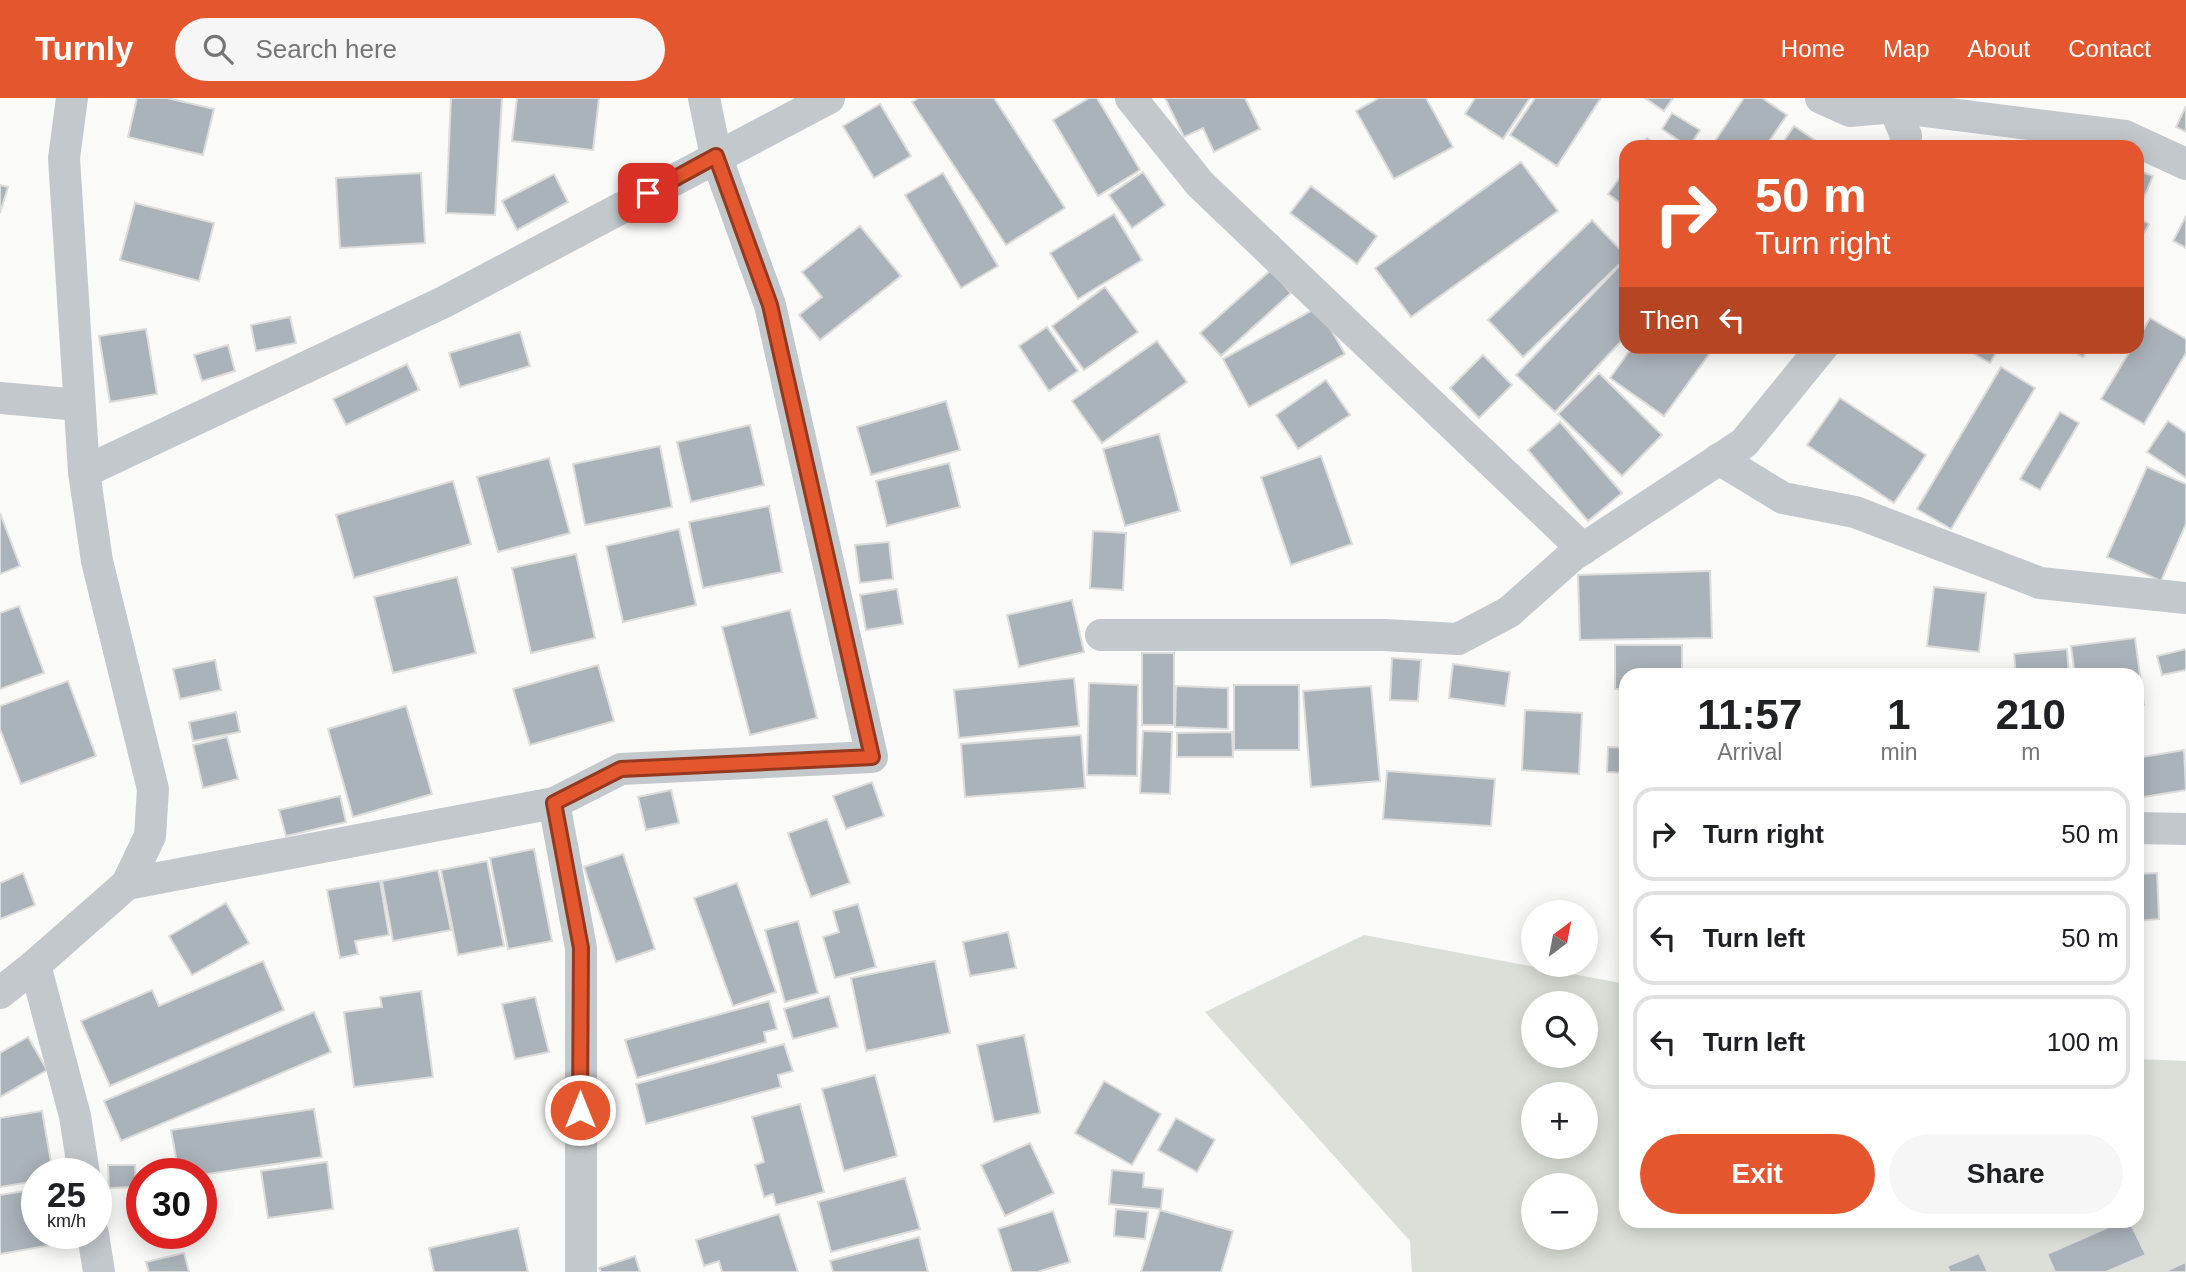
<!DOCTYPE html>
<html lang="en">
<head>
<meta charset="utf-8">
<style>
  body { margin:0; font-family:Helvetica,sans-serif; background:#f6f6f6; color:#202124; height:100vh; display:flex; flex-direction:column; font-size:26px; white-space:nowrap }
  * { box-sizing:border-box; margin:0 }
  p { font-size:23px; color:#757577 }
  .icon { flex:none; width:38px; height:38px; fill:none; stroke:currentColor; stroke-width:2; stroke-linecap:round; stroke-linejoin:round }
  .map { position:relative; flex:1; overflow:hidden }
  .sheet { position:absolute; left:1619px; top:570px; width:525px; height:560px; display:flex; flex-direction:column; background:#fff; border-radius:21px; box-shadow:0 4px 18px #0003 }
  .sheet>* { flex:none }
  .hud { position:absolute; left:1619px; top:42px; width:525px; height:214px; border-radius:21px; box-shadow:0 4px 18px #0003; background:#e4572e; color:#fff; overflow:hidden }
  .needle { width:46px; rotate:32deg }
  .tools { position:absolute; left:1521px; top:802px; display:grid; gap:14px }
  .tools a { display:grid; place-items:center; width:77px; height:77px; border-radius:50%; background:#fff; box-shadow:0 4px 18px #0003; font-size:35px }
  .speed { position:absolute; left:21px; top:1060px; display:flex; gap:14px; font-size:35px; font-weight:700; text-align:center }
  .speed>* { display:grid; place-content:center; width:91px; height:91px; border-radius:50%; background:#fff; box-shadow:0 4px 18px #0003; line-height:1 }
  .speed small { font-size:18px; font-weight:400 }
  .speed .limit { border:10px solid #d22; background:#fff; color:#111 }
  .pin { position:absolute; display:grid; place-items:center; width:60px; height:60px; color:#fff; margin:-30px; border-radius:14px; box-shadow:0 4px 10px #0006 }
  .me { position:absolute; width:77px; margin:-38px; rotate:0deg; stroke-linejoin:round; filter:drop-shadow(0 0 5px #0008) }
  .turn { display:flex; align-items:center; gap:24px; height:147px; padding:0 21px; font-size:32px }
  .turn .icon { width:91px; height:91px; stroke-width:2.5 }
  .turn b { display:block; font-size:49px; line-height:60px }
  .then { display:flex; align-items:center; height:66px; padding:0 21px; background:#0003; gap:14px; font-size:26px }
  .eta { display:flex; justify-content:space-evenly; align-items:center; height:119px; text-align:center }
  .eta b { font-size:42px; font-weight:700; line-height:49px }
  .cta { display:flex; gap:14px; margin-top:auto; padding:14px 21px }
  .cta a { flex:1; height:80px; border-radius:42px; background:#e4572e; color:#fff; font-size:28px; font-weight:700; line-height:80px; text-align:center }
  .cta a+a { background:#f6f6f6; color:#202124 }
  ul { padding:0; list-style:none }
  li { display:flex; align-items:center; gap:21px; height:94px; margin:0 14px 10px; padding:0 7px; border:4px solid #e0e0e0; border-radius:21px }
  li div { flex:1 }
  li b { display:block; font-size:26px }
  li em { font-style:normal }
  header { display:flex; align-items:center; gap:42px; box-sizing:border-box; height:98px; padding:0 35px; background:#e4572e; color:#fff }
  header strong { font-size:33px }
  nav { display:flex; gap:38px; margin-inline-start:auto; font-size:24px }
  .search { width:490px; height:63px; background:#f6f6f6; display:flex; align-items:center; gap:18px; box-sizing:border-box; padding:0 24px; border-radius:38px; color:#757577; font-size:26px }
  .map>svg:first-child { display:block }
  .green { fill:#dadfd7; fill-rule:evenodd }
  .building { fill:#aab3b9; stroke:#dcdcda; stroke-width:2 }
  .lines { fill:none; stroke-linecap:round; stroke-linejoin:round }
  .street { stroke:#c3c8cc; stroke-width:32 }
  .route-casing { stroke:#94391e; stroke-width:18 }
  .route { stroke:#e4572e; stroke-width:12 }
</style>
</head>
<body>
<header>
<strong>Turnly</strong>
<div class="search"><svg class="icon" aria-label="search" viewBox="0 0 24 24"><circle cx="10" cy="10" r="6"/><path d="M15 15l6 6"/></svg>Search here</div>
<nav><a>Home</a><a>Map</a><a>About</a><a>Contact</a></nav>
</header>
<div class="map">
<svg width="2186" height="1174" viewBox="0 0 2186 1174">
  <rect width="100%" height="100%" fill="#fafaf8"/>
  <!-- green -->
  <path class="green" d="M 1364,837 L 1626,886 L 1626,1124 L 2137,1124 L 2137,961 L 2186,963 L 2186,1174 L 1412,1174 L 1410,1143 L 1205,914 ZM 1533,905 L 1586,905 L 1586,957 L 1533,957 ZM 1533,996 L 1586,996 L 1586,1048 L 1533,1048 ZM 1533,1087 L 1586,1087 L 1586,1139 L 1533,1139 Z"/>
  <!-- building -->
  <g class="building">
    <path d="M 137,0 L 167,0 L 214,11 L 203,57 L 128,39 Z"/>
    <path d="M 451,0 L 502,0 L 495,117 L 446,115 Z"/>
    <path d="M 517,0 L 599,0 L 593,52 L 512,43 Z"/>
    <path d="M 919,0 L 994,0 L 1065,110 L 1006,147 L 912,4 Z"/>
    <path d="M 1089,0 L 1097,0 L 1140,72 L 1098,98 L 1053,22 Z"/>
    <path d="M 1165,0 L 1245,0 L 1260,31 L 1214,54 L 1203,30 L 1184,39 Z"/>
    <path d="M 1379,0 L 1426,0 L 1453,49 L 1394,81 L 1356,13 Z"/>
    <path d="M 1475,0 L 1530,0 L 1503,41 L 1465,16 Z"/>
    <path d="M 1535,0 L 1601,0 L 1557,68 L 1510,37 Z"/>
    <path d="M 1645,0 L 1673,0 L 1664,13 Z"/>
    <path d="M 1744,0 L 1762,0 L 1787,17 L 1765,49 L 1711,49 Z"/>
    <path d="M 880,6 L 911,58 L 874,80 L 843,28 Z"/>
    <path d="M 2186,8 L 2186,34 L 2176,29 Z"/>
    <path d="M 1672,15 L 1700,32 L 1689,49 L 1662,31 Z"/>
    <path d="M 1794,28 L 1825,49 L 1780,49 Z"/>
    <path d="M 1647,40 L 1661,49 L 1641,49 Z"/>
    <path d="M 1521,64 L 1558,113 L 1411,219 L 1375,170 Z"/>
    <path d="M 1626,71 L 1626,109 L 1608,96 Z"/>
    <path d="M 2137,72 L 2153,78 L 2142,104 L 2137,102 Z"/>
    <path d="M 1143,74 L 1165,107 L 1132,130 L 1109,97 Z"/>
    <path d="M 421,75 L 425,145 L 340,150 L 336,80 Z"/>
    <path d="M 943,75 L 998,168 L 961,190 L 905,97 Z"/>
    <path d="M 554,76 L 568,104 L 517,132 L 502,103 Z"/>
    <path d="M 0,87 L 8,89 L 0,115 Z"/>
    <path d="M 1311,88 L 1377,138 L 1357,166 L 1290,115 Z"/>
    <path d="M 135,105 L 214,125 L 199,183 L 120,162 Z"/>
    <path d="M 1114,116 L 1142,162 L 1078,201 L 1050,155 Z"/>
    <path d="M 2186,118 L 2186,150 L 2173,143 Z"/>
    <path d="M 2137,119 L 2149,126 L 2137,148 Z"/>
    <path d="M 1592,122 L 1626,158 L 1626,160 L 1523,259 L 1488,222 Z"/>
    <path d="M 860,128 L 901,178 L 820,242 L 799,217 L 822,199 L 802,174 Z"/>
    <path d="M 1620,167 L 1626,173 L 1626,238 L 1555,314 L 1516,277 Z"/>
    <path d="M 1271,172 L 1291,195 L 1221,258 L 1200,235 Z"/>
    <path d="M 1105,189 L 1138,234 L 1084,272 L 1052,228 Z"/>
    <path d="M 1318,209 L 1345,256 L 1249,309 L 1223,261 Z"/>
    <path d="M 290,219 L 296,245 L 256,253 L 251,227 Z"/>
    <path d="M 2150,220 L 2186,241 L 2186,255 L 2144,326 L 2101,301 L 2133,248 L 2137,248 L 2137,243 Z"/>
    <path d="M 1047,229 L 1078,273 L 1049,293 L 1019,248 Z"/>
    <path d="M 146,231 L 157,296 L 110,304 L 99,238 Z"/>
    <path d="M 520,234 L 530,268 L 460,289 L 449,255 Z"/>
    <path d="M 1157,243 L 1187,284 L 1102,345 L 1072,303 Z"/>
    <path d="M 228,247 L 235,273 L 202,283 L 194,257 Z"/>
    <path d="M 1633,248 L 1715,248 L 1664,318 L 1610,280 Z"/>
    <path d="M 1960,248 L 2000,248 L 1990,265 Z"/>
    <path d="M 2064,248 L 2089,248 L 2083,259 Z"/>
    <path d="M 1483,257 L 1512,287 L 1479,320 L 1450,290 Z"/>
    <path d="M 407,266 L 419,292 L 346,327 L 333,301 Z"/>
    <path d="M 2001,269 L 2035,290 L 1951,431 L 1917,411 Z"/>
    <path d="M 1599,275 L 1662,337 L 1622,378 L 1558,316 Z"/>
    <path d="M 1326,282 L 1350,317 L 1298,351 L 1276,317 Z"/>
    <path d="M 1840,300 L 1926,357 L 1894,405 L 1807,347 Z"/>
    <path d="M 946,303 L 960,352 L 871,377 L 857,329 Z"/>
    <path d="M 2060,314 L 2079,325 L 2040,392 L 2020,381 Z"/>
    <path d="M 2168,323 L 2186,335 L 2186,380 L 2147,354 Z"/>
    <path d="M 1560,324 L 1622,395 L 1588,423 L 1528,352 Z"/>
    <path d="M 750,327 L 764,387 L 691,404 L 677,344 Z"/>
    <path d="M 1159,336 L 1180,413 L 1125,428 L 1103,351 Z"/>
    <path d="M 660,348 L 672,409 L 585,427 L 573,366 Z"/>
    <path d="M 1321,358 L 1352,446 L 1291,467 L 1261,379 Z"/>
    <path d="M 549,360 L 570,435 L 498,454 L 477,379 Z"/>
    <path d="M 949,365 L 960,409 L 887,428 L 876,383 Z"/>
    <path d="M 2147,369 L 2186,386 L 2186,426 L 2161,483 L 2107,459 Z"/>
    <path d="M 453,383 L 471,446 L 354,480 L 336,417 Z"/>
    <path d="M 769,408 L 782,474 L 703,490 L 689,424 Z"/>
    <path d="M 0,415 L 20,468 L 0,476 Z"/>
    <path d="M 679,431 L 696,507 L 623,524 L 606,448 Z"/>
    <path d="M 1093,433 L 1126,435 L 1123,492 L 1090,490 Z"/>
    <path d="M 889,444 L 893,481 L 860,485 L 855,447 Z"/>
    <path d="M 576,456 L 595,540 L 531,555 L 512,470 Z"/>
    <path d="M 1710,473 L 1712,540 L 1580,542 L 1578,477 Z"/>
    <path d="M 457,479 L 476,555 L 393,575 L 374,499 Z"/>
    <path d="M 1934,489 L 1986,495 L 1979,554 L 1927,548 Z"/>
    <path d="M 897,491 L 903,526 L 866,532 L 860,497 Z"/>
    <path d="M 1072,502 L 1084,554 L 1019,569 L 1007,517 Z"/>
    <path d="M 19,508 L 44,575 L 0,591 L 0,515 Z"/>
    <path d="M 790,512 L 817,620 L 750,637 L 722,529 Z"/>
    <path d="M 2135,540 L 2144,607 L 2137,608 L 2137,578 L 2075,578 L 2071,548 Z"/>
    <path d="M 1615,547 L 1682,547 L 1682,578 L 1626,578 L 1626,591 L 1615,591 Z"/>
    <path d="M 2067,551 L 2069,578 L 2016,578 L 2014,556 Z"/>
    <path d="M 2186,551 L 2186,572 L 2162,577 L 2157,558 Z"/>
    <rect x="1142" y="555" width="32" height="72"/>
    <path d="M 1392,560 L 1421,562 L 1418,603 L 1390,602 Z"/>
    <path d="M 215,562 L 221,592 L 180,601 L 173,571 Z"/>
    <path d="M 1453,566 L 1510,574 L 1505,608 L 1449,600 Z"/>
    <path d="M 598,567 L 614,623 L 530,647 L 513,591 Z"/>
    <path d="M 1074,580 L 1079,628 L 959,640 L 954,592 Z"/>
    <path d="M 68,583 L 96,658 L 21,686 L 0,631 L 0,608 Z"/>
    <path d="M 1089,585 L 1138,587 L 1137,678 L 1087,677 Z"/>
    <rect x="1234" y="587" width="65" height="65"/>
    <path d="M 1176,588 L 1228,590 L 1228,631 L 1175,629 Z"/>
    <path d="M 1371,588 L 1380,683 L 1311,689 L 1303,593 Z"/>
    <path d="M 406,608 L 432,696 L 353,719 L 328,631 Z"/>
    <path d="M 1525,612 L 1582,615 L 1579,676 L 1522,672 Z"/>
    <path d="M 236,614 L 240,634 L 193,643 L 189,624 Z"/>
    <path d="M 1143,633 L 1172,634 L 1170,696 L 1140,695 Z"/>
    <path d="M 1232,634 L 1233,659 L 1177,659 L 1177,635 Z"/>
    <path d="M 1081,637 L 1085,690 L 965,699 L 961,646 Z"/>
    <path d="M 227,639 L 238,681 L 203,690 L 193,647 Z"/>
    <path d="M 1608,649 L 1626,650 L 1626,675 L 1607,674 Z"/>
    <path d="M 2184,652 L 2186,692 L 2137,700 L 2137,660 Z"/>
    <path d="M 1387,673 L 1495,681 L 1491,728 L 1383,721 Z"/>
    <path d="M 872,684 L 884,718 L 846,731 L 833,698 Z"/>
    <path d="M 671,692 L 679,725 L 646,732 L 638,699 Z"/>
    <path d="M 340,698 L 346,724 L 286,738 L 279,712 Z"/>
    <path d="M 827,721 L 850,785 L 811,799 L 788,735 Z"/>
    <path d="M 534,751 L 552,843 L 508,851 L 490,760 Z"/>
    <path d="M 623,756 L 655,851 L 616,864 L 584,769 Z"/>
    <path d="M 487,763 L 504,848 L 458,857 L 441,772 Z"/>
    <path d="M 438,772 L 451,832 L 393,843 L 382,783 Z"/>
    <path d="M 23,775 L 35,807 L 0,821 L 0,785 Z"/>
    <path d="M 2157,775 L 2159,821 L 2137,823 L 2137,776 Z"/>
    <path d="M 380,783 L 389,837 L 355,843 L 358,856 L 340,860 L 327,792 Z"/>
    <path d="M 737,785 L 776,894 L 733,908 L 694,800 Z"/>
    <path d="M 226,805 L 249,845 L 192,877 L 169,838 Z"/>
    <path d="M 858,806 L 876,869 L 835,880 L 823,839 L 839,834 L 833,813 Z"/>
    <path d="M 798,823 L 818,895 L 785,904 L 765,832 Z"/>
    <path d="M 1008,834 L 1016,870 L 970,878 L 963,844 Z"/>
    <path d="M 263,863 L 284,912 L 110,988 L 81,923 L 152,892 L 159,908 Z"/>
    <path d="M 935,863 L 950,935 L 866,953 L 851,880 Z"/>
    <path d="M 421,893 L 433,979 L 354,989 L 344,914 L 382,909 L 380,899 Z"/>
    <path d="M 829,898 L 838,929 L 793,941 L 784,911 Z"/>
    <path d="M 535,899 L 549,954 L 515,961 L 502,906 Z"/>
    <path d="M 769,903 L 777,931 L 764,934 L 766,944 L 637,980 L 625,942 Z"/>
    <path d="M 314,914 L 331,954 L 121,1043 L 104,1003 Z"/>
    <path d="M 1024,937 L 1040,1015 L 994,1024 L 977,947 Z"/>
    <path d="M 28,939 L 47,972 L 0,999 L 0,955 Z"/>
    <path d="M 784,946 L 793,973 L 778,977 L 781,989 L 646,1026 L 636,986 Z"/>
    <path d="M 875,977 L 897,1058 L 844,1073 L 822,991 Z"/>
    <path d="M 1104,983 L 1161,1016 L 1132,1067 L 1075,1035 Z"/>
    <path d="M 800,1006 L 824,1094 L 776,1107 L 773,1096 L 764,1099 L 755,1067 L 764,1064 L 752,1019 Z"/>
    <path d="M 314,1011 L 322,1059 L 201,1077 L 179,1076 L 171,1032 Z"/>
    <path d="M 42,1013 L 53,1076 L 37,1076 L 37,1083 L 0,1089 L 0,1020 Z"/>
    <path d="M 1176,1020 L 1215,1042 L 1197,1074 L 1158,1052 Z"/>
    <path d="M 1030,1045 L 1054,1095 L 1005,1118 L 981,1067 Z"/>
    <path d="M 327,1064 L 333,1111 L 268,1120 L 261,1073 Z"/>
    <path d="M 108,1067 L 135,1067 L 136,1089 L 109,1090 Z"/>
    <path d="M 1112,1072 L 1144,1075 L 1143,1089 L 1163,1091 L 1161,1111 L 1109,1106 Z"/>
    <path d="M 905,1080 L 920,1131 L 831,1154 L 818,1104 Z"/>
    <path d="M 37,1091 L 37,1136 L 56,1136 L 58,1146 L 0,1156 L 0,1097 Z"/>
    <path d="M 1116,1111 L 1148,1114 L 1145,1141 L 1114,1138 Z"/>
    <path d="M 1160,1112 L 1233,1133 L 1221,1174 L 1141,1174 Z"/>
    <path d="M 1053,1113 L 1070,1164 L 1037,1174 L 1012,1174 L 998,1131 Z"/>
    <path d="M 779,1116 L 798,1174 L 722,1174 L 719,1163 L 704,1168 L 696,1142 Z"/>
    <path d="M 2120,1124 L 2130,1124 L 2146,1157 L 2106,1174 L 2055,1174 L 2047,1156 Z"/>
    <path d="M 518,1130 L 528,1174 L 434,1174 L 429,1150 Z"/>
    <path d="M 919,1139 L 928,1174 L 833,1174 L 830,1163 Z"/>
    <path d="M 184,1155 L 189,1174 L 149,1174 L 146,1164 Z"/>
    <path d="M 1979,1155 L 1988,1174 L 1950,1174 L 1947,1168 Z"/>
    <path d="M 635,1158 L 640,1174 L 601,1174 L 599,1170 Z"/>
    <path d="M 2186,1164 L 2186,1174 L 2164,1174 Z"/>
  </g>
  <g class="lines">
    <!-- street -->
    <g class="street">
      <path d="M 1131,0 L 1200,86 L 1583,451"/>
      <path d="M 1821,0 L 1850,13 L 1894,9 L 2125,38 L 2186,66"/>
      <path d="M 1894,9 L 1906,38 L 1905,49"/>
      <path d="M 0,300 L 79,307"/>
      <path d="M 1719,361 L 1783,400 L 1855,414 L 2040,485 L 2186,500"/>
      <path d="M 84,374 L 444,204 L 829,0"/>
      <path d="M 1101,537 L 1384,537 L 1458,541 L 1509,514 L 1572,458 L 1744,345 L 1823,248"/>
      <path d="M 554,705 L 581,850 L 581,1174"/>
      <path d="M 2137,730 L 2186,731"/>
      <path d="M 127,786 L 554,705 L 621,671 L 872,659 L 770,207 L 716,58 L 704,0"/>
      <path d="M 35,867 L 75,1018 L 84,1076"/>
      <path d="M 0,895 L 35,867 L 127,786 L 150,738 L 153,691 L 97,463 L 84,374 L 64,60 L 72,0"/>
      <path d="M 93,1136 L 99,1174"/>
    </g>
  </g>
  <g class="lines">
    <defs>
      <path id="route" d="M 580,1012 L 581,850 L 554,705 L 621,671 L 872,659 L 770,207 L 716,58 L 648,95"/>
    </defs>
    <!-- route casing -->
    <use href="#route" class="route-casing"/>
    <!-- route -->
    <use href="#route" class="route"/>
  </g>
</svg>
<div class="tools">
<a><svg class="needle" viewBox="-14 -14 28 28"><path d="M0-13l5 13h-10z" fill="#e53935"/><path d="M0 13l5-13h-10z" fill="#757577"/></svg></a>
<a><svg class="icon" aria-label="search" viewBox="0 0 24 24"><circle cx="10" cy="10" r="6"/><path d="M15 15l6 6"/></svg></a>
<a>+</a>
<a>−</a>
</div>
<div class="speed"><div>25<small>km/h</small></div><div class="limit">30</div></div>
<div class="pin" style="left:648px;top:95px;background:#d93025"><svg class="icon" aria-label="arrive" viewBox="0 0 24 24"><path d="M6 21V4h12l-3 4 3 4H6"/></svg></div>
<svg class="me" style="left:580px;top:1012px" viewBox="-20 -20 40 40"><circle r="17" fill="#e4572e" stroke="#fff" stroke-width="3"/><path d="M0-11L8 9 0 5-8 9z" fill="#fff"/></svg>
<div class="hud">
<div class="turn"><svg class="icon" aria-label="right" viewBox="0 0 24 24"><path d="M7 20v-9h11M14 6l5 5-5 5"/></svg><div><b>50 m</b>Turn right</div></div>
<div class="then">Then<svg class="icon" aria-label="left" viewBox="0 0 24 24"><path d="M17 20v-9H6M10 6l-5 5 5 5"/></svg></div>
</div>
<section class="sheet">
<div class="eta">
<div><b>11:57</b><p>Arrival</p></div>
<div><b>1</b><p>min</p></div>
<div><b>210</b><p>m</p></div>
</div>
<ul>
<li><svg class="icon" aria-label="right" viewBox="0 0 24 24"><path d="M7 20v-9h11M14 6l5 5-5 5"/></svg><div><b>Turn right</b></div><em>50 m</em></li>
<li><svg class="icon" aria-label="left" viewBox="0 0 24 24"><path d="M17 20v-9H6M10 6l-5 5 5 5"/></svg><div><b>Turn left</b></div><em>50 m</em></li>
<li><svg class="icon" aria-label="left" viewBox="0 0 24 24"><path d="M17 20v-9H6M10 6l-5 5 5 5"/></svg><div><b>Turn left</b></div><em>100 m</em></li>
</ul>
<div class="cta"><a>Exit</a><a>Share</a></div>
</section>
</div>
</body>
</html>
